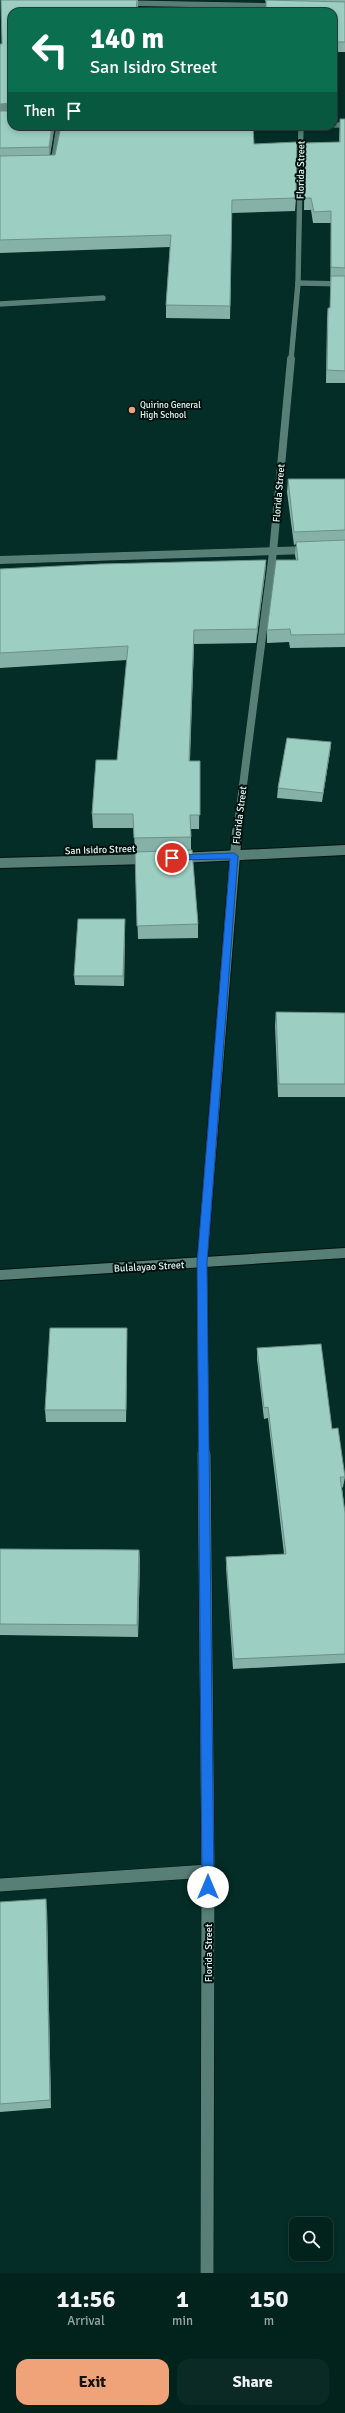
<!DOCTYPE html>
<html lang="en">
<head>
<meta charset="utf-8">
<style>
  body { margin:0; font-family:Signika,sans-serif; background:#0c2a25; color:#f1f3f6; height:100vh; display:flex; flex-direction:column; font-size:15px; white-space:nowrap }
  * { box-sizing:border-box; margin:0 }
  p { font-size:13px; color:#96a4a3 }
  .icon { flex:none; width:22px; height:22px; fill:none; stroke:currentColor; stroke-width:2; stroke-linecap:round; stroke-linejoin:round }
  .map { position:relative; height:2273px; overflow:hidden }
  .details { display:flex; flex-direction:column; background:#02221c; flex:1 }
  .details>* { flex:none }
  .top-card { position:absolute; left:8px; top:8px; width:329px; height:122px; border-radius:12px; box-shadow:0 2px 6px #0003,0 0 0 1px #233f3b; background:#0b6e4f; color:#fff; overflow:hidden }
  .controls { position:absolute; left:289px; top:2217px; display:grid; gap:8px }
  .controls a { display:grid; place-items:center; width:44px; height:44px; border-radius:8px; background:#02221c; box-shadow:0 2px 6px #0003,0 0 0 1px #233f3b; font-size:20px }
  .pin { position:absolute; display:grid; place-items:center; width:34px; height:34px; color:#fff; margin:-17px; border:2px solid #fff; border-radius:50%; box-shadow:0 1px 4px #0007 }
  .me { position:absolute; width:44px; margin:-22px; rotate:0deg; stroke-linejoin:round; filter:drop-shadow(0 0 3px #0008) }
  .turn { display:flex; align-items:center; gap:14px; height:84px; padding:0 16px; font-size:18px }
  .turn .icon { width:52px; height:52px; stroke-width:2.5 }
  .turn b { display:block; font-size:28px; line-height:34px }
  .then { display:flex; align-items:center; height:38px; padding:0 16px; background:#0003; gap:8px; font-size:15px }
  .eta { display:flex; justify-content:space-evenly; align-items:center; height:68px; text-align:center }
  .eta b { font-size:24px; font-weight:700; line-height:28px }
  .action { display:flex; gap:8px; margin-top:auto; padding:8px 16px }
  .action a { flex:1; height:46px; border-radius:12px; background:#f0a378; color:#111; font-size:16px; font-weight:700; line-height:46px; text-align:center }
  .action a+a { background:#0c2a25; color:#f1f3f6 }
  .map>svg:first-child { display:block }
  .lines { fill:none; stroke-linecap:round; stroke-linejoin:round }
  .service-casing { stroke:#00140f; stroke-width:6 }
  .minor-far3-casing { stroke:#00140f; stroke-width:6 }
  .minor-far2-casing { stroke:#00140f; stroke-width:8 }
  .minor-far1-casing { stroke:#00140f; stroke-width:12 }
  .minor-casing { stroke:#00140f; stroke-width:14 }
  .tertiary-casing { stroke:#00140f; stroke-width:12 }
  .secondary-casing { stroke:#00140f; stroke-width:8 }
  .service { stroke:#587f76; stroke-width:5.5 }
  .minor-far3 { stroke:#587f76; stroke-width:5.5 }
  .minor-far2 { stroke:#587f76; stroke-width:8 }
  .minor-far1 { stroke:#587f76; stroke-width:10 }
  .minor { stroke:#587f76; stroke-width:13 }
  .tertiary { stroke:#587f76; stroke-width:10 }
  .secondary { stroke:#587f76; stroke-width:8 }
  .wall { fill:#86b1a7 }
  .shaded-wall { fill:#6d9088 }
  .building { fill:#9ccec2; stroke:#6d9088 }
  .route { fill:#1a73e8; stroke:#114b97 }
  .poi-dot { fill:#f0a378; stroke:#04120f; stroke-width:1.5 }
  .labels { text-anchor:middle; stroke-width:4; stroke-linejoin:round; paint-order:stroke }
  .far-poi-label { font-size:9px; fill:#e4f9f4; stroke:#04120f; text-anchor:start }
  .street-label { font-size:10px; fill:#e4f9f4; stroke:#04120f }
</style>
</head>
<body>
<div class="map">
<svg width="345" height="2273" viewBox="0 0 345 2273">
  <rect width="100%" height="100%" fill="#032d26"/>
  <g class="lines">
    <defs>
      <g id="service">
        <path d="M 50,164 L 53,164 L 59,126"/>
        <path d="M 0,304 L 103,298"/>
      </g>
      <g id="minor-far3">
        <path d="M 124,3 L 278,6"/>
        <path d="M 333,125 L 345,125"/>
        <path d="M 298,283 L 345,284"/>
        <path d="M 291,360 L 298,283 L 301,126"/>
      </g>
      <path id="minor-far2" d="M 237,832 L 273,552 L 291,359"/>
      <g id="minor-far1">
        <path d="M 180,858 L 345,850"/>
        <path d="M 0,863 L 148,859"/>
        <path d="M 204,1455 L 202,1263 L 237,831"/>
      </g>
      <g id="minor">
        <path d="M 204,1454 L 208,1871 L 207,2273"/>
        <path d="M 0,1885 L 208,1871"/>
      </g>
      <path id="tertiary" d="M 0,1275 L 345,1253"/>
      <path id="secondary" d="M 0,560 L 308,550"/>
    </defs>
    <!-- service casing -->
    <use href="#service" class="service-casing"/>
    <!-- minor-far3 casing -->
    <use href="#minor-far3" class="minor-far3-casing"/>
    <!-- minor-far2 casing -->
    <use href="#minor-far2" class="minor-far2-casing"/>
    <!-- minor-far1 casing -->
    <use href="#minor-far1" class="minor-far1-casing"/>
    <!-- minor casing -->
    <use href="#minor" class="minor-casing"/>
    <!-- tertiary casing -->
    <use href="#tertiary" class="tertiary-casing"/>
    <!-- secondary casing -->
    <use href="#secondary" class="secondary-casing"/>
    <!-- service -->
    <use href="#service" class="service"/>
    <!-- minor-far3 -->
    <use href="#minor-far3" class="minor-far3"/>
    <!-- minor-far2 -->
    <use href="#minor-far2" class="minor-far2"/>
    <!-- minor-far1 -->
    <use href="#minor-far1" class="minor-far1"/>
    <!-- minor -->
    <use href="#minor" class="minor"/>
    <!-- tertiary -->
    <use href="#tertiary" class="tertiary"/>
    <!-- secondary -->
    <use href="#secondary" class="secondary"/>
  </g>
  <!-- wall -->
  <g class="wall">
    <path d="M 1,0 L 138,0 L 138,7 L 12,12 L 12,126 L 54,130 L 50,155 L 254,144 L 296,198 L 295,211 L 232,213 L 230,319 L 166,318 L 166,305 L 170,247 L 0,253 L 0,44 L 2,44 Z"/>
    <path d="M 265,0 L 345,0 L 345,52 L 333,52 L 333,12 L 266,12 L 266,1 L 265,1 Z"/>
    <path d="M 340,119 L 345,119 L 345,383 L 326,383 L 327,320 L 328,308 L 330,308 L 331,223 L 313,223 L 311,210 L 304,210 L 305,143 L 339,142 Z"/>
    <path d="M 288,479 L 345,479 L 345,647 L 290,648 L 289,642 L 267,643 L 267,630 L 296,560 L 295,555 L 296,544 L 294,545 L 287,492 Z"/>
    <path d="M 266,560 L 265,574 L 256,643 L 194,644 L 190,761 L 200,761 L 199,829 L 191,829 L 191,850 L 198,924 L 198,938 L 138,939 L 134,828 L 93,828 L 92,814 L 117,760 L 127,660 L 0,668 L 0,569 Z"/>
    <path d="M 331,742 L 330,752 L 322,802 L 277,798 L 278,788 Z"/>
    <path d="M 125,929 L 124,986 L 75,985 L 74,976 Z"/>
    <path d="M 276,1012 L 345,1013 L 345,1097 L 278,1097 L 275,1026 Z"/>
    <path d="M 127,1328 L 126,1422 L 46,1422 L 45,1410 Z"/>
    <path d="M 257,1348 L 332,1429 L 345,1477 L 343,1487 L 342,1488 L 345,1513 L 345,1663 L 233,1669 L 226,1567 L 226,1557 L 284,1554 L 268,1418 L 264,1419 L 257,1359 Z"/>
    <path d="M 0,1549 L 139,1550 L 140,1561 L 138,1637 L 0,1635 Z"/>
    <path d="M 0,1902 L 47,1909 L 51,2108 L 0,2112 Z"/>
  </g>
  <!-- shaded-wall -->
  <g class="shaded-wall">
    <path d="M 137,0 L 137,12 L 136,12 Z"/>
    <path d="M 12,103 L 12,115 L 0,116 L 0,104 Z"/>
    <path d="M 52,126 L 54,126 L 54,130 L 49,160 L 49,147 Z"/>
    <path d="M 266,560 L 265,574 L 256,643 L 257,629 Z"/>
    <path d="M 194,630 L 194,644 L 189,775 L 189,761 Z"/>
    <path d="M 331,742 L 330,752 L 322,802 L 323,793 Z"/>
    <path d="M 125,919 L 125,929 L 124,986 L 123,976 Z"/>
    <path d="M 127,1328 L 127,1341 L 126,1422 L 126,1410 Z"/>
    <path d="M 139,1550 L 140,1561 L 138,1637 L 137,1625 Z"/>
    <path d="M 46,1899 L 47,1909 L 51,2108 L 50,2100 Z"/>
  </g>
  <!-- building -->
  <g class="building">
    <path d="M 1,0 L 137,0 L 136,12 L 12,12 L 12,103 L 0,104 L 0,44 L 2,44 Z"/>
    <path d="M 266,0 L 345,2 L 345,42 L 333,42 L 333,12 L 266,12 Z"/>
    <path d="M 0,111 L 12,111 L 12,126 L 52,126 L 49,147 L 0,148 Z"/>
    <path d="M 340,119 L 345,119 L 345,268 L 331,267 L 331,211 L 314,212 L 311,198 L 304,198 L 305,143 L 340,142 Z"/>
    <path d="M 61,126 L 253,126 L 254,144 L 297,142 L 296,198 L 232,200 L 230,306 L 166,305 L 171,235 L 0,240 L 0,156 L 55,155 Z"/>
    <path d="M 331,276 L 345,276 L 345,371 L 327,370 L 328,308 L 330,308 Z"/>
    <path d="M 288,479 L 345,479 L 345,530 L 294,532 Z"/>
    <path d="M 345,540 L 345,634 L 291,635 L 290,629 L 267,630 L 276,560 L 298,560 L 296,542 Z"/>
    <path d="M 266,560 L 257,629 L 194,630 L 189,761 L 200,761 L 200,815 L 190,815 L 191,837 L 134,838 L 133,814 L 92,814 L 96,760 L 117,760 L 128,646 L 0,653 L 0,569 L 100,564 Z"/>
    <path d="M 287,738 L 331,742 L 323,793 L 278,788 Z"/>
    <path d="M 192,850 L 198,924 L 137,926 L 135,852 Z"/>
    <path d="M 78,919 L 125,919 L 123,976 L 74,976 Z"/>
    <path d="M 276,1012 L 345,1013 L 345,1084 L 279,1084 Z"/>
    <path d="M 50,1328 L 127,1328 L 126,1410 L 45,1410 Z"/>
    <path d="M 321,1344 L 332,1429 L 338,1428 L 345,1477 L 340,1477 L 345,1513 L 345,1654 L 234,1659 L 226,1557 L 286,1554 L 268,1407 L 264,1408 L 257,1348 Z"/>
    <path d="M 0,1549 L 139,1550 L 137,1625 L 0,1624 Z"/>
    <path d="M 46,1899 L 50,2100 L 0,2104 L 0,1902 Z"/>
  </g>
  <!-- route -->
  <path class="route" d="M 234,853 L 238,856 L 207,1263 L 214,1887 L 212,1891 L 208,1893 L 204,1891 L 202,1887 L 197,1263 L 230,859 L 172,860 L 168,858 L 172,855 Z"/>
  <!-- markers -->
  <circle class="poi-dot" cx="132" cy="410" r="4"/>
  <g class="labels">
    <!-- far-poi labels -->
    <g class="far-poi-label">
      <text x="140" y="408">Quirino General<tspan x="140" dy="10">High School</tspan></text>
    </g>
    <!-- street labels -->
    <g class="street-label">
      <text transform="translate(300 170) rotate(-89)" y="4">Florida Street</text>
      <text transform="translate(278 493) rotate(-85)" y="4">Florida Street</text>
      <text transform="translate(239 815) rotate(-83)" y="4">Florida Street</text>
      <text transform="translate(100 849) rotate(-2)" y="4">San Isidro Street</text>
      <text transform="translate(149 1266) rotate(-3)" y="4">Bulalayao Street</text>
      <text transform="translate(208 1953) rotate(-90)" y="4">Florida Street</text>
    </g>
  </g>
</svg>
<div class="controls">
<a><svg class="icon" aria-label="search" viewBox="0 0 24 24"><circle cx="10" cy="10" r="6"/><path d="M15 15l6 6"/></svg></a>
</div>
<div class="pin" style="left:172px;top:858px;background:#d93025"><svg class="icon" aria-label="arrive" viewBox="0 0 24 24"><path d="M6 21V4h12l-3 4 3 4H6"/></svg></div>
<svg class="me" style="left:208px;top:1887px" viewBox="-20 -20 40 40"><circle r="19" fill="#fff"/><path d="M0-13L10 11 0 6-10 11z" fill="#1a73e8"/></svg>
<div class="top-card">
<div class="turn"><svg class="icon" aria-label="left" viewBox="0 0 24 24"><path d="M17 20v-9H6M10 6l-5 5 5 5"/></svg><div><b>140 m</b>San Isidro Street</div></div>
<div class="then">Then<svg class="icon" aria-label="arrive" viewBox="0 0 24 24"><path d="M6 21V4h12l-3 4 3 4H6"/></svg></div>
</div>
</div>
<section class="details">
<div class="eta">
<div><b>11:56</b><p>Arrival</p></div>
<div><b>1</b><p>min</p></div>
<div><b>150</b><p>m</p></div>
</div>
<div class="action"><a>Exit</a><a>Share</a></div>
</section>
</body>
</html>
